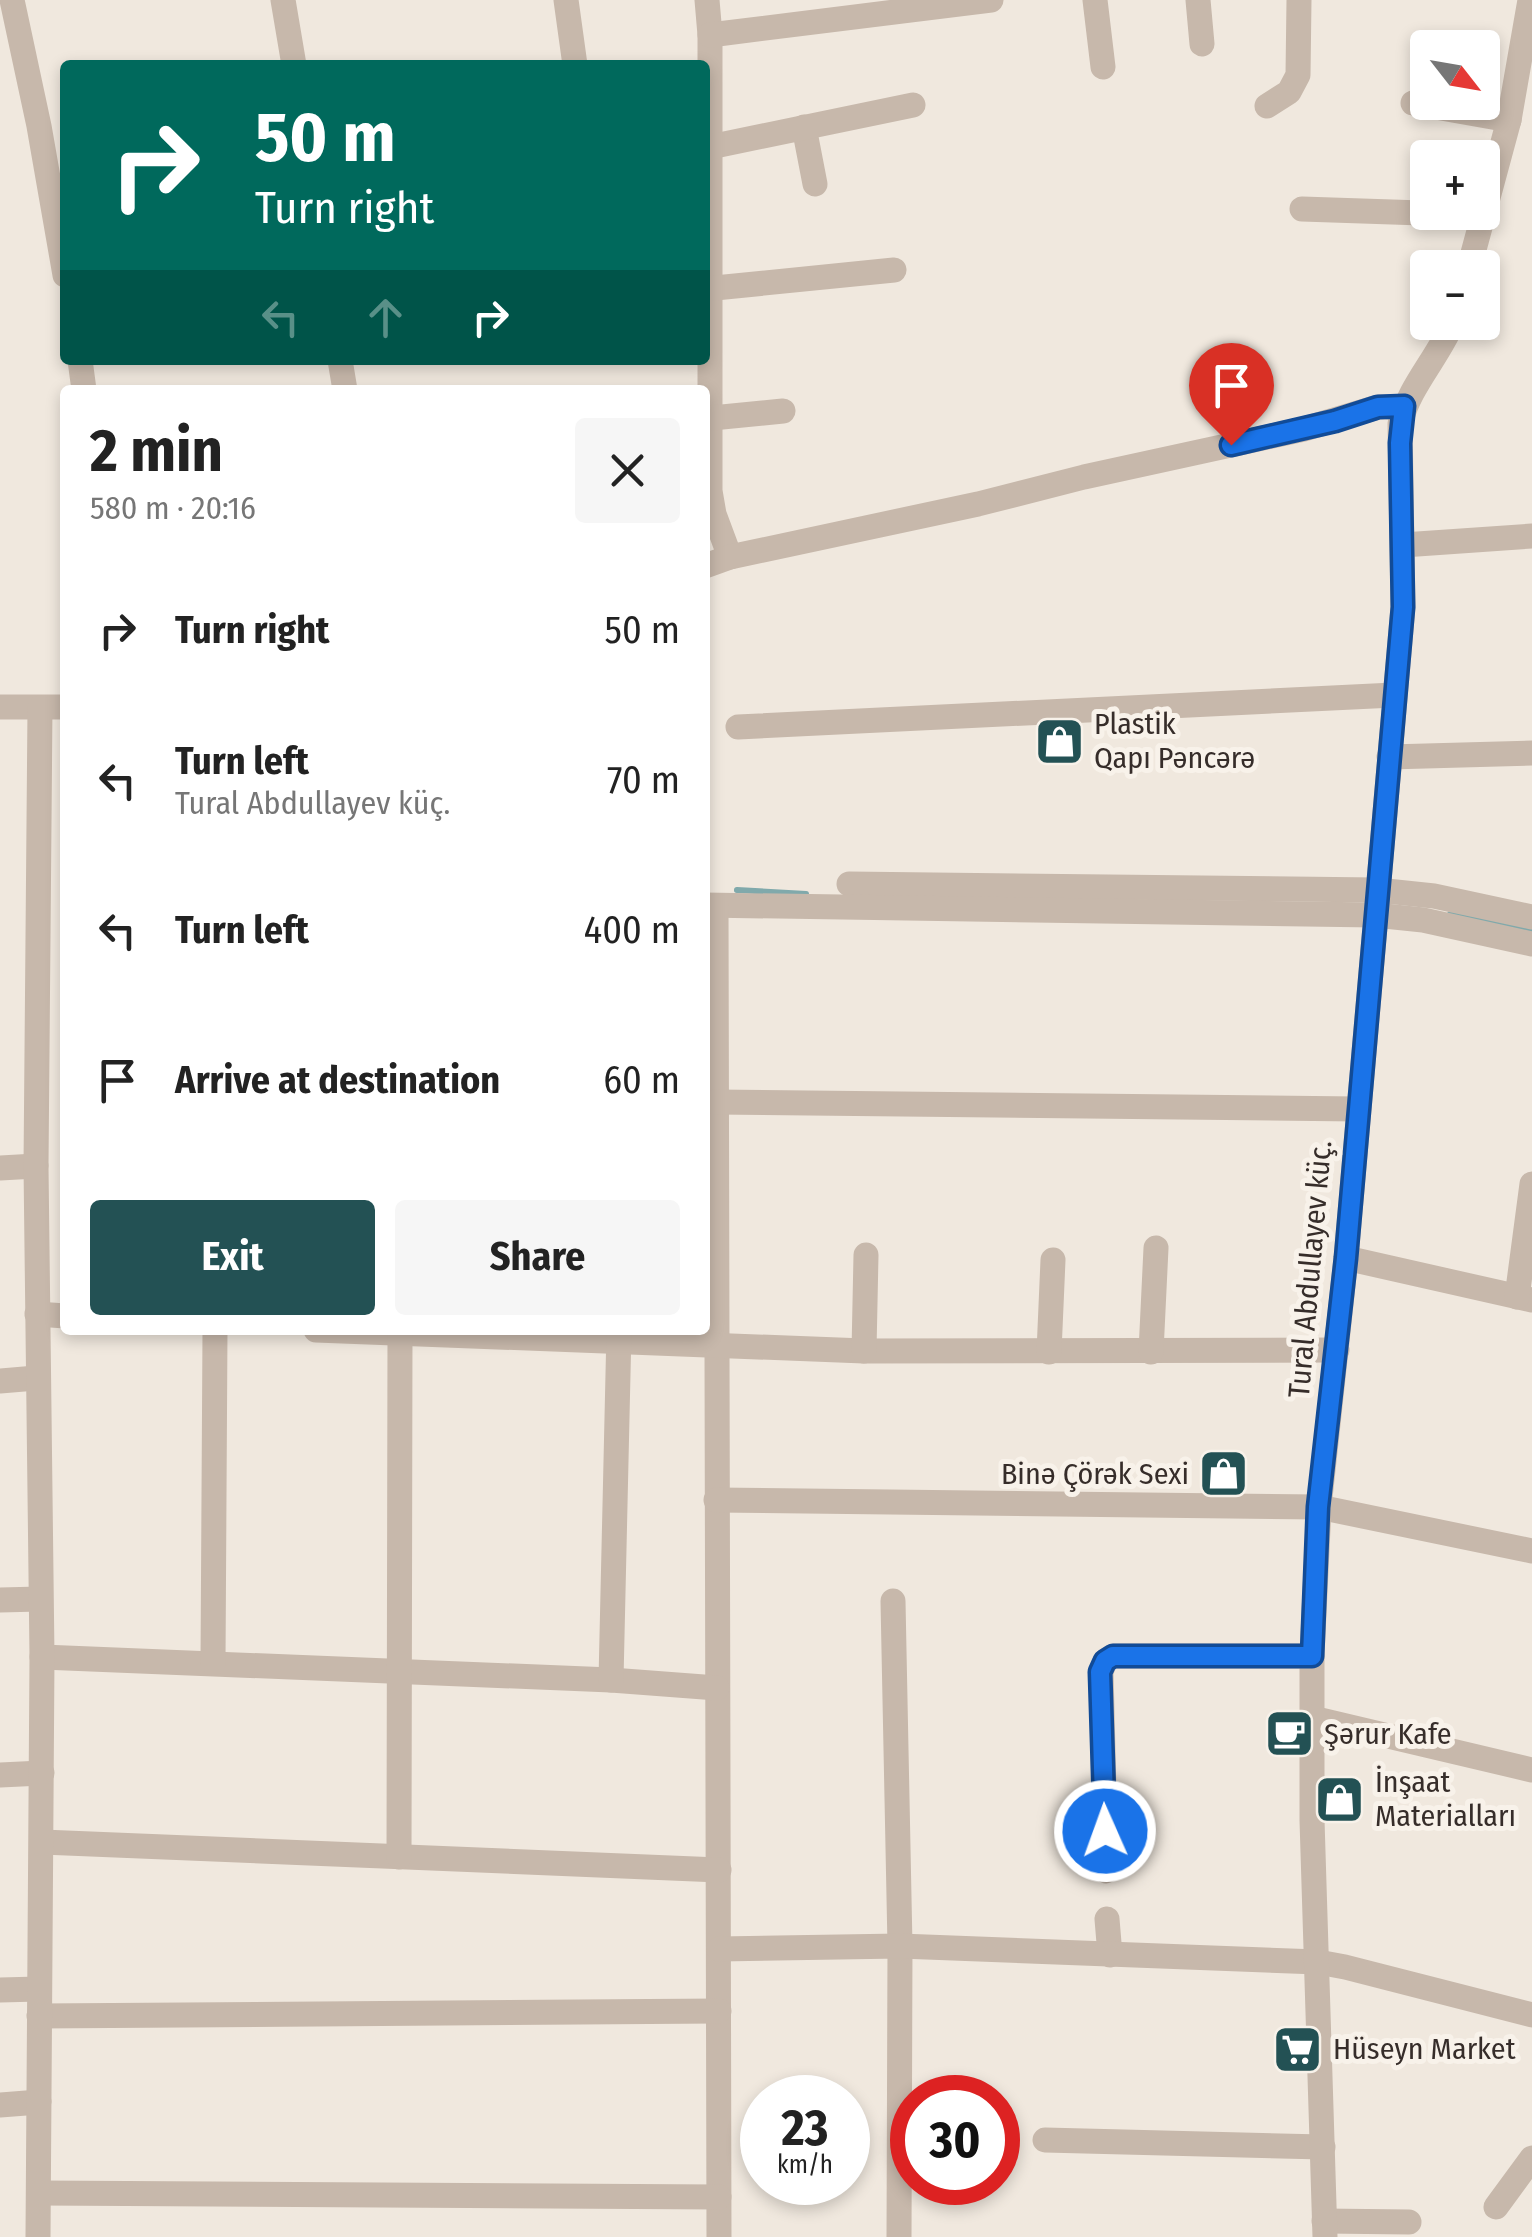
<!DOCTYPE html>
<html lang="en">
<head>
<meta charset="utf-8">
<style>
  body { margin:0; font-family:"Fira Sans Condensed",sans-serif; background:#f6f6f6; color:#222; height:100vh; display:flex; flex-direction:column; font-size:38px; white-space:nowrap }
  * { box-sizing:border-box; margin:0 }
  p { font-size:32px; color:#767676 }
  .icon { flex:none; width:55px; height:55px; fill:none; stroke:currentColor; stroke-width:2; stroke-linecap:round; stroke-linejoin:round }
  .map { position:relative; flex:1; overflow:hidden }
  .sheet { position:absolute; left:60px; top:385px; width:650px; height:950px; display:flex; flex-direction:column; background:#fff; border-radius:10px; box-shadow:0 5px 15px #0003 }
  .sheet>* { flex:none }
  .banner { position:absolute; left:60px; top:60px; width:650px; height:305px; border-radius:10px; box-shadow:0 5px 15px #0003; background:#00695c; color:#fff; overflow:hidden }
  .needle { width:65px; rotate:121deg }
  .buttons { position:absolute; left:1410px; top:30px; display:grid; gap:20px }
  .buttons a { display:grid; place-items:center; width:90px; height:90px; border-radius:10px; background:#fff; box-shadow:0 5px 15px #0003; font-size:50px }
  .speed { position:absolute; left:740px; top:2075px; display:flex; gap:20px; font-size:50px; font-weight:700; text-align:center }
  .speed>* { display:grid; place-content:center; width:130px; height:130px; border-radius:50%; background:#fff; box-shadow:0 5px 15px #0003; line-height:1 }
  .speed small { font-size:25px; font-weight:400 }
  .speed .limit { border:15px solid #d22; background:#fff; color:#111 }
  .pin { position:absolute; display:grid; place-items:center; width:85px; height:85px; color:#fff; margin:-102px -42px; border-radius:50% 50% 50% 0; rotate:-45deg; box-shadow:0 0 10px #0007 }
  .pin .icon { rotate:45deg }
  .me { position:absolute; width:110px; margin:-55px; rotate:358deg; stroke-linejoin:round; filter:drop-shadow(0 0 8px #0008) }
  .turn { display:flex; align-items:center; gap:35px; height:210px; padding:0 30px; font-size:45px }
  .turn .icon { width:130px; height:130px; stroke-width:2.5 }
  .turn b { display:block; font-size:70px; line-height:85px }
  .lanes { display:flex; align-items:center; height:95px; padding:0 30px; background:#0003; justify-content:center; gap:50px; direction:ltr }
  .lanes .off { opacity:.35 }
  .round { display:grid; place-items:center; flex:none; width:105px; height:105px; border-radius:10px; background:#f6f6f6 }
  .head { display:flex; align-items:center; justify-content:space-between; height:170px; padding:0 30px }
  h1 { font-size:60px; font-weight:700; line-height:75px }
  .action { display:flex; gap:20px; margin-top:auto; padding:20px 30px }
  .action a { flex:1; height:115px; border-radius:10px; background:#235154; color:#fff; font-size:40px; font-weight:700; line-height:115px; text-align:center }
  .action a+a { background:#f6f6f6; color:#222 }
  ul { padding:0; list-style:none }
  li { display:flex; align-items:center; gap:30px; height:150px; padding:0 30px }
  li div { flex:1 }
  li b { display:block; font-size:38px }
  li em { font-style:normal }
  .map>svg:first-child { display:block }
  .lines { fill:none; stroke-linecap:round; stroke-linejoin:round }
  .stream { stroke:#80a9ab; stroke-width:6 }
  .minor { stroke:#c7b8ab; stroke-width:25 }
  .route-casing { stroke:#114b97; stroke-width:25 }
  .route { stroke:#1a73e8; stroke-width:18 }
  .labels { text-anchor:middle; stroke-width:10; stroke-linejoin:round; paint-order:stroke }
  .poi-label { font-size:30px; fill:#362d2a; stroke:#f8f2ea; text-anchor:start }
  .street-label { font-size:30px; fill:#362d2a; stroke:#f8f2ea }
</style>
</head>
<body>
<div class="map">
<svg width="1532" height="2237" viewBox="0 0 1532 2237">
  <rect width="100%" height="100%" fill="#f0e8de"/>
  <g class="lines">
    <!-- stream -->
    <g class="stream">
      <path d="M 737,890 L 806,894"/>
      <path d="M 1450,914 L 1532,931"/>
    </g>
    <!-- minor -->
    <g class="minor">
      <path d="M 12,0 L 39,126 L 65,275"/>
      <path d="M 283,0 L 294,65"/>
      <path d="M 566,0 L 575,65"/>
      <path d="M 707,0 L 710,35 L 710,491 L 714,514 L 730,557"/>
      <path d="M 1095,0 L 1103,67"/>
      <path d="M 1198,0 L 1202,44"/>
      <path d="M 710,35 L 991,0"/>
      <path d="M 1413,103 L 1509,120"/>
      <path d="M 1267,106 L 1289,92 L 1298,75 L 1299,0"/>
      <path d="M 804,127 L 815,184"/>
      <path d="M 710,147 L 913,105"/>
      <path d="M 1302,209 L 1482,215"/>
      <path d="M 1469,268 L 1509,120 L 1530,0"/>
      <path d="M 705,289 L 894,270"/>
      <path d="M 80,360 L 84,390"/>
      <path d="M 340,360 L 345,390"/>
      <path d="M 712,418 L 783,411"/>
      <path d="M 1403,545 L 1532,536"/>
      <path d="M 705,566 L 730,557 L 978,504 L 1084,477 L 1304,429 L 1378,407 L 1404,407"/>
      <path d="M 0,707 L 65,707"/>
      <path d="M 738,727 L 1394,695"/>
      <path d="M 1389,757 L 1532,753"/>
      <path d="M 849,884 L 1377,890 L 1434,896 L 1532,917"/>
      <path d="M 705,905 L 1375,915 L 1423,920 L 1532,944"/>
      <path d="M 716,906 L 719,2237"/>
      <path d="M 715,1102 L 1357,1109"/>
      <path d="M 0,1168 L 36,1166"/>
      <path d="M 1346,1258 L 1532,1300"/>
      <path d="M 1517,1297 L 1532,1184"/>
      <path d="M 37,1314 L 65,1316"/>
      <path d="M 316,1330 L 864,1351 L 1337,1350"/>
      <path d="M 864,1351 L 866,1255"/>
      <path d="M 1049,1352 L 1053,1260"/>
      <path d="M 1151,1352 L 1156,1248"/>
      <path d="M 0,1381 L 36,1378"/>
      <path d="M 716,1500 L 1319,1507 L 1532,1551"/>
      <path d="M 0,1600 L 40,1599"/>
      <path d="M 893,1601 L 900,1946 L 899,2237"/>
      <path d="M 42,1657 L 611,1680 L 717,1688"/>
      <path d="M 213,1663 L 215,1330"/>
      <path d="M 611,1680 L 619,1330"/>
      <path d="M 1312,1718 L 1532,1770"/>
      <path d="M 0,1775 L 42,1773"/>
      <path d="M 42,1842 L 719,1870"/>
      <path d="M 399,1857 L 400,1330"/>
      <path d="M 1106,1871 L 1101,1672 L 1105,1661 L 1113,1656 L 1312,1656"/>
      <path d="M 1107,1919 L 1110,1955"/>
      <path d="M 719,1949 L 900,1946 L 1318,1962 L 1345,1967 L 1532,2015"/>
      <path d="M 0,1990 L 39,1989"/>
      <path d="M 39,2016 L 719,2011"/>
      <path d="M 0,2105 L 39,2102"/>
      <path d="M 1045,2140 L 1323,2147"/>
      <path d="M 40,2193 L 719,2197"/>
      <path d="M 1496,2207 L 1532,2158"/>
      <path d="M 1324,2221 L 1409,2222"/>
      <path d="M 38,2237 L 42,1657 L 36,1166 L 40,708"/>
      <path d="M 1325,2237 L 1312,1820 L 1312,1656 L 1319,1507 L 1346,1258 L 1403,607 L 1400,424 C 1409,386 1438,358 1453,322"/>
    </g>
  </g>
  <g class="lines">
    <defs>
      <path id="route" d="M 1105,1831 L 1100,1672 L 1105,1661 L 1113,1656 L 1312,1656 L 1318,1507 L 1346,1258 L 1403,607 L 1400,443 L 1404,406 L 1378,407 L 1335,421 L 1231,445"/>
    </defs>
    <!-- route casing -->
    <use href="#route" class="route-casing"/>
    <!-- route -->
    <use href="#route" class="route"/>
  </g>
  <!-- icons -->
  <defs>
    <symbol id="shop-square" viewBox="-11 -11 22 22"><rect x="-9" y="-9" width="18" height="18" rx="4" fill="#235154" stroke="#f8f2ea"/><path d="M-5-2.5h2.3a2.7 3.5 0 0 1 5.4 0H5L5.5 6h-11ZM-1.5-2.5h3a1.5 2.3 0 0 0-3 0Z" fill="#fff"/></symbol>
    <symbol id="cafe-square" viewBox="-11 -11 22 22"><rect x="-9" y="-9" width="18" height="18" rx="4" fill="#235154" stroke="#f8f2ea"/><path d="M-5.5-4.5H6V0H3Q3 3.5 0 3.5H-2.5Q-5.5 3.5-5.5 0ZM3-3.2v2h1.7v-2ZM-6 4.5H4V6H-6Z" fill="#fff"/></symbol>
    <symbol id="supermarket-square" viewBox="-11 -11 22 22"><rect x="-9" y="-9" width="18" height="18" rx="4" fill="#235154" stroke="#f8f2ea"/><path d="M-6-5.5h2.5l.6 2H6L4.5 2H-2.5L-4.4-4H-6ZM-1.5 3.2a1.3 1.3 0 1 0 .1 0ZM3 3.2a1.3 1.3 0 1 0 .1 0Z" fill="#fff"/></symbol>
  </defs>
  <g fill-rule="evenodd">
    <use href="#shop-square" x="1032" y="714" width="55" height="55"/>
    <use href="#shop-square" x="1196" y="1446" width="55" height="55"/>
    <use href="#cafe-square" x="1262" y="1706" width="55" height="55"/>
    <use href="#shop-square" x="1312" y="1772" width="55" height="55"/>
    <use href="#supermarket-square" x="1270" y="2022" width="55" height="55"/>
  </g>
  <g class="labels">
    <!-- poi labels -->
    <g class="poi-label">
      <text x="1094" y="734">Plastik<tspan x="1094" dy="34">Qapı Pəncərə</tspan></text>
      <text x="1189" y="1484" text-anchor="end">Binə Çörək Sexi</text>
      <text x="1324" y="1744">Şərur Kafe</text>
      <text x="1375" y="1792">İnşaat<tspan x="1375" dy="34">Materialları</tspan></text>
      <text x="1333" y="2059">Hüseyn Market</text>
    </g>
    <!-- street labels -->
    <g class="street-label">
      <text transform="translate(1310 1269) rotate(-85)" y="10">Tural Abdullayev küç.</text>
    </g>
  </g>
</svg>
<div class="buttons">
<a><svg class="needle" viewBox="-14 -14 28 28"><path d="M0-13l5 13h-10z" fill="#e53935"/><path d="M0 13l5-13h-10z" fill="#767676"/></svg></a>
<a>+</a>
<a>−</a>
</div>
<div class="speed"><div>23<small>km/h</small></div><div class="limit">30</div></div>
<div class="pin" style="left:1231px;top:445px;background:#d93025"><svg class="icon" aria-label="arrive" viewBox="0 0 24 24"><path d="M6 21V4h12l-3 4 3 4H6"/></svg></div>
<svg class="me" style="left:1105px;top:1831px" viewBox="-20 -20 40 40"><circle r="17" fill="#1a73e8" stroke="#fff" stroke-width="3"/><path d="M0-11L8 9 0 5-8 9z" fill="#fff"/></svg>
<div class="banner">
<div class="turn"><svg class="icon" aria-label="right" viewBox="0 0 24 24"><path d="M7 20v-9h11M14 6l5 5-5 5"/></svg><div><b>50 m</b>Turn right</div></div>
<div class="lanes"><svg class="icon off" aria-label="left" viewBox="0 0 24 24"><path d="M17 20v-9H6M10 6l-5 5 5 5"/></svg><svg class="icon off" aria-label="ahead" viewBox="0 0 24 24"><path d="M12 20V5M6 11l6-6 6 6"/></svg><svg class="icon" aria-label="right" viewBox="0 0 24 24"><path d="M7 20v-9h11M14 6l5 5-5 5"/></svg></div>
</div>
<section class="sheet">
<div class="head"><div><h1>2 min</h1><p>580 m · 20:16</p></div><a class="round"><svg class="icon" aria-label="close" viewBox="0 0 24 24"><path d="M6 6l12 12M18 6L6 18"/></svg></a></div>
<ul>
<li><svg class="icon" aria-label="right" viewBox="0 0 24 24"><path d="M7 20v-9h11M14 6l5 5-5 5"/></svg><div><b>Turn right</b></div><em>50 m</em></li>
<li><svg class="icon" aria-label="left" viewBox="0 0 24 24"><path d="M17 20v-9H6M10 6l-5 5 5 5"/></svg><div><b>Turn left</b><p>Tural Abdullayev küç.</p></div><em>70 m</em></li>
<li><svg class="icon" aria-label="left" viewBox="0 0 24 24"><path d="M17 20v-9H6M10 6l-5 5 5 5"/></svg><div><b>Turn left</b></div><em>400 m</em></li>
<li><svg class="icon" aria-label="arrive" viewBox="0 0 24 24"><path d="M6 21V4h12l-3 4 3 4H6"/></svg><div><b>Arrive at destination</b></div><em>60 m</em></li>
</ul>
<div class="action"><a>Exit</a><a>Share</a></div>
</section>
</div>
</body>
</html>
